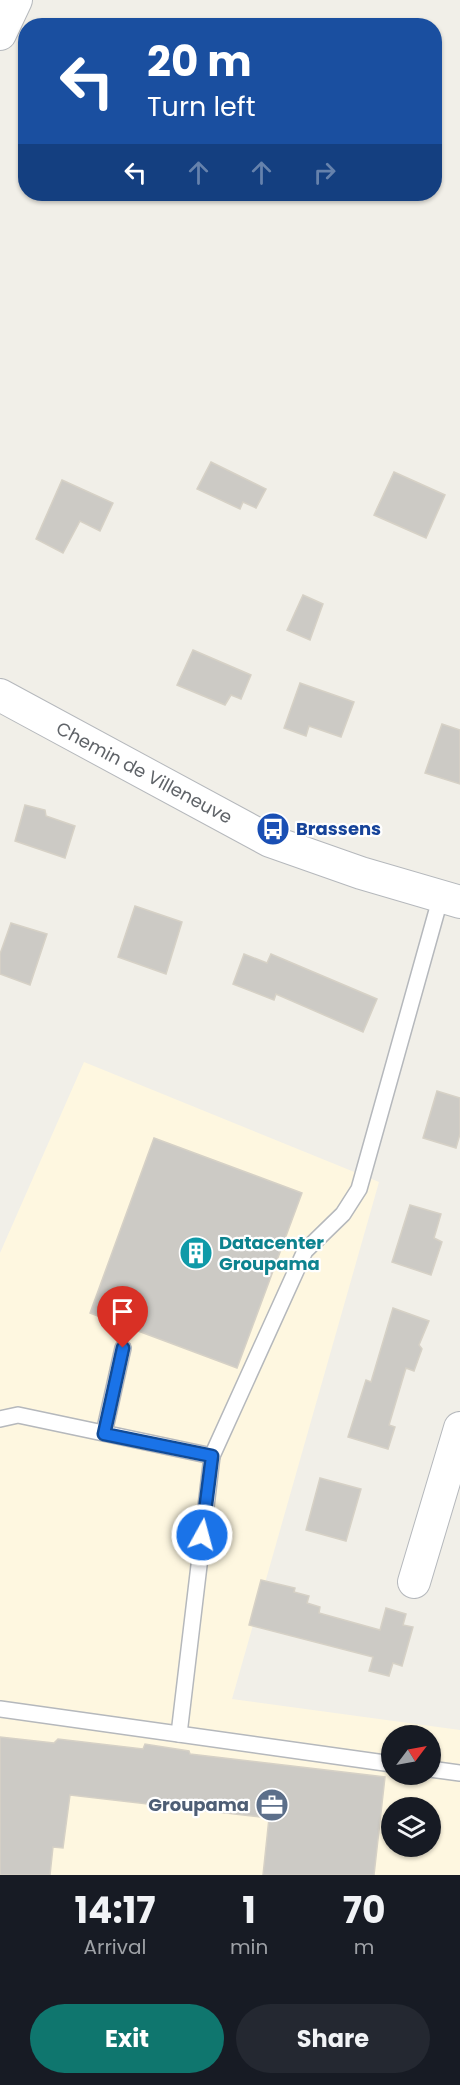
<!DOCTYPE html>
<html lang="en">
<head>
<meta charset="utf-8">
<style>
  body { margin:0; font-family:Poppins,sans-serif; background:#242831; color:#f1f3f6; height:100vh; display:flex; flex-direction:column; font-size:22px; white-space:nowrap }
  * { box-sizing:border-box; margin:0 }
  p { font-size:20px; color:#9ea1a6 }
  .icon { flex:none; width:33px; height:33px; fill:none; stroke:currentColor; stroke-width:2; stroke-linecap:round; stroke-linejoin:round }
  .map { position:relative; height:1875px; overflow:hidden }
  .panel { display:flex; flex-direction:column; background:#171b24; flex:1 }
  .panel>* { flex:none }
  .banner { position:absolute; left:18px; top:18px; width:424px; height:183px; border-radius:24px; box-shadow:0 2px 4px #0004; background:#1a4fa0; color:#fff; overflow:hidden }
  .needle { width:39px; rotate:58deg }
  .controls { position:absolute; left:381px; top:1725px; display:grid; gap:12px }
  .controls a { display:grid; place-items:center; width:60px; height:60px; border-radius:50%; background:#171b24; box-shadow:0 2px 4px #0004; font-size:30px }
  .pin { position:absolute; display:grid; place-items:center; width:51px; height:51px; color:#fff; margin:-62px -26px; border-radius:50% 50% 50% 0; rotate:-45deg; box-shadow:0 0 6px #0007 }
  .pin .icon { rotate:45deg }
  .me { position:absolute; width:66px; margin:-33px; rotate:7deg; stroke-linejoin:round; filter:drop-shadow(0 0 4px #0008) }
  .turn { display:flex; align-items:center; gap:21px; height:126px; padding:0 30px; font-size:27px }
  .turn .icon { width:78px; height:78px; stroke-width:2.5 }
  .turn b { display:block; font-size:42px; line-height:51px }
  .lanes { display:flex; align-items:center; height:57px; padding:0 30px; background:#0003; justify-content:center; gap:30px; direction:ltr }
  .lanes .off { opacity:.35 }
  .eta { display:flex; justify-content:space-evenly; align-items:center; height:102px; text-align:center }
  .eta b { font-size:36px; font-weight:700; line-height:42px }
  .button { display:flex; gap:12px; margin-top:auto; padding:12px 30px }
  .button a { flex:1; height:69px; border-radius:36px; background:#0f766e; color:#fff; font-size:24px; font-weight:700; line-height:69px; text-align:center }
  .button a+a { background:#242831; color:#f1f3f6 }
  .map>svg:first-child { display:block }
  .commercial { fill:#fef7e0; fill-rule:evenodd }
  .building { fill:#cccac5; stroke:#d6d1c6; stroke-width:1.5 }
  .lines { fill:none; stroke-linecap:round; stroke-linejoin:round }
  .service-casing { stroke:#b5b8bc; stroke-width:18 }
  .minor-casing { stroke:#b5b8bc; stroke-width:34 }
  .service { stroke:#fff; stroke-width:15 }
  .minor { stroke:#fff; stroke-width:32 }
  .route-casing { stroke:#114b97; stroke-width:15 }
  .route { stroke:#1a73e8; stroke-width:10 }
  .labels { text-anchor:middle; stroke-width:4.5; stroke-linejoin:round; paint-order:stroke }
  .street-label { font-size:18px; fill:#5f6368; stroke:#fff }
  .transit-label { font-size:18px; font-weight:bold; fill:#164399; stroke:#fff; text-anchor:start }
  .culture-label { font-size:18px; font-weight:bold; fill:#0d838f; stroke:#fff; text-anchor:start }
  .service-label { font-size:18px; font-weight:bold; fill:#4e5e75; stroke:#fff; text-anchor:end }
</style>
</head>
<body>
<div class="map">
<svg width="460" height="1875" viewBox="0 0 460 1875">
  <rect width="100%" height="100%" fill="#f1efe8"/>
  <!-- commercial -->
  <path class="commercial" d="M 84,1062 L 379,1182 L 232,1699 L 460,1730 L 460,1875 L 0,1875 L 0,1253 ZM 392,1736 L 430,1736 L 430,1774 L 392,1774 ZM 392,1808 L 430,1808 L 430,1846 L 392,1846 Z"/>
  <!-- building -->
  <g class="building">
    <path d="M 211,462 L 266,489 L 256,508 L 243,502 L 240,509 L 197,489 Z"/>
    <path d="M 394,472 L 445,495 L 426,538 L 374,515 Z"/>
    <path d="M 62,480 L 113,503 L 100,531 L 80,521 L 63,553 L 36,539 Z"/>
    <path d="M 303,595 L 323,604 L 310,640 L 287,630 Z"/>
    <path d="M 193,650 L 251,675 L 241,699 L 231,695 L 225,705 L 177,685 Z"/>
    <path d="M 300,683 L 354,702 L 341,737 L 309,726 L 306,736 L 284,728 Z"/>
    <path d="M 442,724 L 460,730 L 460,784 L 425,773 Z"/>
    <path d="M 25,805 L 45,810 L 46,816 L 75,826 L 65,858 L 15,841 Z"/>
    <path d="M 135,906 L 182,922 L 166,974 L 118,957 Z"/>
    <path d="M 11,923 L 47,934 L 30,985 L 0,974 L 0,954 Z"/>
    <path d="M 244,954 L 267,963 L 271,954 L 377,999 L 363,1032 L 276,994 L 274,1000 L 233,984 Z"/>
    <path d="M 437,1091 L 460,1098 L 460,1134 L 456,1148 L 423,1138 Z"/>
    <path d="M 154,1138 L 302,1193 L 237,1368 L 90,1313 Z"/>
    <path d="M 410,1205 L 441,1214 L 434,1238 L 442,1242 L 431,1275 L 392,1262 Z"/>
    <path d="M 393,1308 L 429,1321 L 419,1345 L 422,1349 L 414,1371 L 406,1368 L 389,1425 L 395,1427 L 388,1449 L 348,1437 L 366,1380 L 371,1382 Z"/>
    <path d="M 320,1478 L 361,1489 L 346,1541 L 306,1530 Z"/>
    <path d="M 261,1580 L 295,1588 L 294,1592 L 309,1596 L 307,1603 L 320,1607 L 319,1613 L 380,1630 L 386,1608 L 406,1614 L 403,1625 L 413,1627 L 402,1666 L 393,1663 L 389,1676 L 369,1671 L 373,1657 L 249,1625 Z"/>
    <path d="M 0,1737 L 54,1743 L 58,1739 L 143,1749 L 145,1744 L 189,1751 L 190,1754 L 385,1777 L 374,1875 L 263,1875 L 269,1818 L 70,1795 L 63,1848 L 53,1847 L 50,1875 L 0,1875 Z"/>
  </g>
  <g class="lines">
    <defs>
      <g id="service">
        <path d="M 0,1419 L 18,1415 L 212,1456 L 305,1251 L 343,1214 L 359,1189 L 441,896"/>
        <path d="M 104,1433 L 123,1348"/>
        <path d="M 0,1709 L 392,1764"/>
        <path d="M 179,1734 L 212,1456"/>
        <path d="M 430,1769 L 460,1773"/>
      </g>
      <g id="minor">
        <path d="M 0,34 L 16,0"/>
        <path d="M 0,695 L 270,841 L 361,873 L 460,902"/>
        <path d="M 414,1582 L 460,1428"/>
      </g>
    </defs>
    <!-- service casing -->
    <use href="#service" class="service-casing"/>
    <!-- minor casing -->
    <use href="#minor" class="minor-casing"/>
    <!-- service -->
    <use href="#service" class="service"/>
    <!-- minor -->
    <use href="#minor" class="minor"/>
  </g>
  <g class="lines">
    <defs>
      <path id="route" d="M 123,1348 L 104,1434 L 212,1456 L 202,1535"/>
    </defs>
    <!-- route casing -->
    <use href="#route" class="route-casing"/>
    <!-- route -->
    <use href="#route" class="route"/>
  </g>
  <!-- icons -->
  <defs>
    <symbol id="bus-disc" viewBox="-11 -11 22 22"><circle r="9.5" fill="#1a4fb4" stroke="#fff"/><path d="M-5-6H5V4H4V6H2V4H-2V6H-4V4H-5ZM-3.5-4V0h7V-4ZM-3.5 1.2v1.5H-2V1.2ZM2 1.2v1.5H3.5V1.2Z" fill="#fff"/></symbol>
    <symbol id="building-disc" viewBox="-11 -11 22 22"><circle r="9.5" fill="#0f9aa8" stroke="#fff"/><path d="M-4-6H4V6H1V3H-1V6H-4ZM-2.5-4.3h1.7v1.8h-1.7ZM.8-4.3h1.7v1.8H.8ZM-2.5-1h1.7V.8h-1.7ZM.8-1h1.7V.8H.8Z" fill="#fff"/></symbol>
    <symbol id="office-disc" viewBox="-11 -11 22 22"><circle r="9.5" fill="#5c6f8a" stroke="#fff"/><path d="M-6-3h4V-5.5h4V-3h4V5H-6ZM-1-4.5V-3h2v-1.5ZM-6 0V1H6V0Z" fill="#fff"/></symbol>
  </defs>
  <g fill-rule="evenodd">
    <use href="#bus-disc" x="254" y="810" width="38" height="38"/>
    <use href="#building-disc" x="177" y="1234" width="38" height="38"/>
    <use href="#office-disc" x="253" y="1786" width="38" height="38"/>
  </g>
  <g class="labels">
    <!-- street labels -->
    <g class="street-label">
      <text transform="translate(144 773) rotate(28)" y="6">Chemin de Villeneuve</text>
    </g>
    <!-- transit labels -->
    <g class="transit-label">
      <text x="296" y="835">Brassens</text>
    </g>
    <!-- culture labels -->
    <g class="culture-label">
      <text x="219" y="1249">Datacenter<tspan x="219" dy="21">Groupama</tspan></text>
    </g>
    <!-- service labels -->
    <g class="service-label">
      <text x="249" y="1811">Groupama</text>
    </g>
  </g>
</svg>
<div class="controls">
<a><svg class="needle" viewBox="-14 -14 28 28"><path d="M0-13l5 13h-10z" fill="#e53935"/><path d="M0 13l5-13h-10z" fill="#9ea1a6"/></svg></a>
<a><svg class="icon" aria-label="layers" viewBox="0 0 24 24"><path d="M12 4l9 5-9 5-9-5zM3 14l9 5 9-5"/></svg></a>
</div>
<div class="pin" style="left:123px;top:1348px;background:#d93025"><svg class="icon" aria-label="arrive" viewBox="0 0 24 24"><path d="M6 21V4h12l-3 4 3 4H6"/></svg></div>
<svg class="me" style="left:202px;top:1535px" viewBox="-20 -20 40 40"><circle r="17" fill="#1a73e8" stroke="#fff" stroke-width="3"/><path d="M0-11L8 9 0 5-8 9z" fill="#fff"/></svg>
<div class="banner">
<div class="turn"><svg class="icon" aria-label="left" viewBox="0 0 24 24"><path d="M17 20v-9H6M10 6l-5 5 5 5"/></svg><div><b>20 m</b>Turn left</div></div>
<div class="lanes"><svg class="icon" aria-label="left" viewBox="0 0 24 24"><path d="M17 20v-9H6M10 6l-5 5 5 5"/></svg><svg class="icon off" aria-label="ahead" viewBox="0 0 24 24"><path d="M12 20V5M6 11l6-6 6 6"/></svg><svg class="icon off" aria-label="ahead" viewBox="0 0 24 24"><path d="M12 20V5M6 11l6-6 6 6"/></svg><svg class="icon off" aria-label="right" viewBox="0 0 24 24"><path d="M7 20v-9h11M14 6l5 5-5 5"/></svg></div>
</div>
</div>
<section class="panel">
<div class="eta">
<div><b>14:17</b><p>Arrival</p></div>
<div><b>1</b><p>min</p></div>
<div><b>70</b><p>m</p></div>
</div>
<div class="button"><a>Exit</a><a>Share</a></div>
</section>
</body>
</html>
